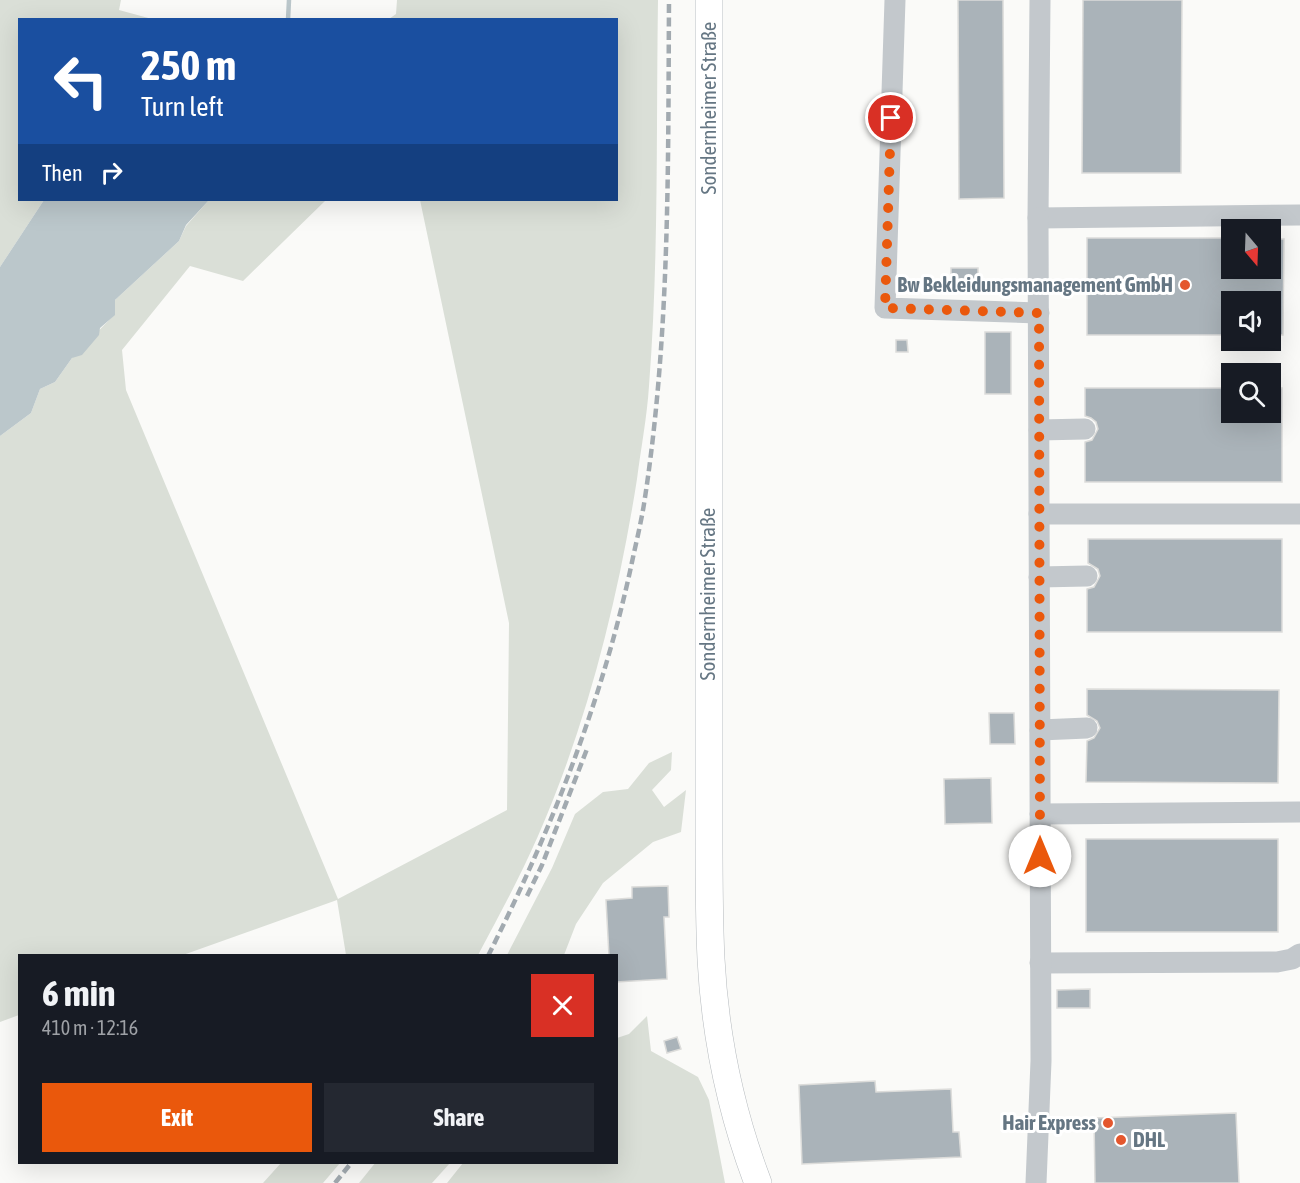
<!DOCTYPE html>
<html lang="en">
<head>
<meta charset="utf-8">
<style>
  body { margin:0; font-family:"Asap Condensed",sans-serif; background:#242831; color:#f1f3f6; height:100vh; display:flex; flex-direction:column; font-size:22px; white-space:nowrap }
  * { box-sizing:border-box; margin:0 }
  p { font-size:20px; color:#9ea1a6 }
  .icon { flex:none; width:33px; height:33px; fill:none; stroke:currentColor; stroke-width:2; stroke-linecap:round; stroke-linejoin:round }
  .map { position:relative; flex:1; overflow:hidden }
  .drawer { position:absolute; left:18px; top:954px; width:600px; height:210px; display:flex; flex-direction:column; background:#171b24; border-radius:0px; box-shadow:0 6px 24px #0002 }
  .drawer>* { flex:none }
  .banner { position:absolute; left:18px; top:18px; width:600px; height:183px; border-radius:0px; box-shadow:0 6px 24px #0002; background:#1a4fa0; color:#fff; overflow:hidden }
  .needle { width:39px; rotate:161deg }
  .fabs { position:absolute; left:1221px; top:219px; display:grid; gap:12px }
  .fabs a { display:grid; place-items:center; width:60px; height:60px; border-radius:0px; background:#171b24; box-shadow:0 6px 24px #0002; font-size:30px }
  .pin { position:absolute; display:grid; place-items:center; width:51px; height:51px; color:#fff; margin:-26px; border:3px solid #fff; border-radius:50%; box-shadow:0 2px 6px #0007 }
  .me { position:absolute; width:66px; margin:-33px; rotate:0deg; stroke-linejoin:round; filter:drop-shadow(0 0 4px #0008) }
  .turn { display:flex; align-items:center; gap:21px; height:126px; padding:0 24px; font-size:27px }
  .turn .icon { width:78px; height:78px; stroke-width:2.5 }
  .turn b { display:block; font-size:42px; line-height:51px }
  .then { display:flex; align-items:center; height:57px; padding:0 24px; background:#0003; gap:12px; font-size:22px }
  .round { display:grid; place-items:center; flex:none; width:63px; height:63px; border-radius:0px; background:#242831 }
  .headline { display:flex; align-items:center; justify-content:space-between; height:102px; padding:0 24px }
  h1 { font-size:36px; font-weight:700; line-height:45px }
  .button { display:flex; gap:12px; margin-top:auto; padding:12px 24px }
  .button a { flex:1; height:69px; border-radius:0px; background:#ea580c; color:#fff; font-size:24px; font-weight:700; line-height:69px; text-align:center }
  .button a+a { background:#242831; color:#f1f3f6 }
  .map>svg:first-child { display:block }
  .green { fill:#dadfd7 }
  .water { fill:#bbc7cb }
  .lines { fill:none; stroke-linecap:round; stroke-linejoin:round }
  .stream { stroke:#bbc7cb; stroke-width:4.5 }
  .building { fill:#aab3b9; stroke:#dcdcda; stroke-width:1.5 }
  .major-casing { stroke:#b5babe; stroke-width:28 }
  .minor { stroke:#c3c8cc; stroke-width:21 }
  .major { stroke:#fff; stroke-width:27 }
  .rail { stroke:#a2aab0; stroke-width:4.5; stroke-dasharray:9 4.5; stroke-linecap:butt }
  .route { stroke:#ea580c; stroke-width:10; stroke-dasharray:0 18 }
  .poi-dot { fill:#e4572e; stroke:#fff; stroke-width:2 }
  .labels { text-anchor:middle; stroke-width:6; stroke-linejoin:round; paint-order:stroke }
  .street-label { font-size:21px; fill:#657683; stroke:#fff }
  .poi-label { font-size:21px; font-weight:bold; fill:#657683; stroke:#fff; text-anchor:end }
</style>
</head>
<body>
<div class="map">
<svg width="1300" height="1183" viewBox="0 0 1300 1183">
  <rect width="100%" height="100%" fill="#fafaf8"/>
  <!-- green -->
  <g class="green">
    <path d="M 0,0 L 121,0 L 119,10 L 152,19 L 20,20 L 20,200 L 44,200 L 0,267 Z"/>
    <path d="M 397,0 L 658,0 C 656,128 659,258 649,386 C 647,417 641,448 637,479 C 618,600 587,724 538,836 C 520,877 499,916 478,955 L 346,955 L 337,900 L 183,955 L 20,956 L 19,1015 L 0,1022 L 0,436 L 31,413 L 40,389 L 55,382 L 72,358 L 114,315 L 115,300 L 179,241 L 186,226 L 209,200 L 326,200 L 243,281 L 190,266 L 122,350 L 126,390 L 338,899 L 507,810 L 509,623 L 420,200 L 616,200 L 616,20 L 389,19 L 396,14 Z"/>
    <path d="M 672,752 L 671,770 L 652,790 L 664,807 L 686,790 L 681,832 L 653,842 L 603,883 L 576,924 L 564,955 L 507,955 L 552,868 L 575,814 L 603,792 L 628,789 L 649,763 Z"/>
    <path d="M 647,1016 L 651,1051 L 698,1077 L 709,1100 L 725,1183 L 447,1183 L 463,1163 L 616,1162 L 617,1038 L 629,1034 Z"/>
    <path d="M 376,1162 L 450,1162 L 450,1163 L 432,1183 L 359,1183 Z"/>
    <path d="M 281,1163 L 281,1162 L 340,1163 L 323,1183 L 263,1183 Z"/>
  </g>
  <!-- water -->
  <path class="water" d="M 44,200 L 209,200 L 186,225 L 179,241 L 115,300 L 115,315 L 100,328 L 99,335 L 82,355 L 72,358 L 55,382 L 40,389 L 31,413 L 0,436 L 0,267 Z"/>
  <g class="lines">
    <!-- stream -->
    <path class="stream" d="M 288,20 L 289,0"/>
  </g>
  <!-- building -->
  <g class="building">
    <path d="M 958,0 L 1003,0 L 1004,198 L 959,199 Z"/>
    <path d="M 1083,0 L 1182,0 L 1181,173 L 1082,173 Z"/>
    <path d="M 1087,238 L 1232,238 L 1232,268 L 1270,268 L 1270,239 L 1284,239 L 1283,335 L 1270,335 L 1270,302 L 1232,302 L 1232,335 L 1087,335 Z"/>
    <rect x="951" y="268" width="27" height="20"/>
    <rect x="985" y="332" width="26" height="62"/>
    <path d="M 896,340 L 907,340 L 908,352 L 896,352 Z"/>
    <path d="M 1085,388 L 1232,388 L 1232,412 L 1270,412 L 1270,388 L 1282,388 L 1282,482 L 1085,482 L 1085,442 L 1092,440 L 1098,429 L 1096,422 L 1091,418 L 1085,416 Z"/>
    <path d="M 1088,539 L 1282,539 L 1282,632 L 1087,632 L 1087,589 L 1094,587 L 1100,576 L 1098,569 L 1088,563 Z"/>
    <path d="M 1087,689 L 1279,690 L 1278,783 L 1086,782 L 1087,741 L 1094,738 L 1100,728 L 1097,721 L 1087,715 Z"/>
    <path d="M 989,713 L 1014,713 L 1015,744 L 990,744 Z"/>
    <path d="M 991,778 L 992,823 L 945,824 L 944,779 Z"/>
    <rect x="1086" y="839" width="192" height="93"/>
    <path d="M 668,886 L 669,917 L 664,917 L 667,979 L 616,982 L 616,956 L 609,956 L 606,900 L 632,898 L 632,887 Z"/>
    <path d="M 1090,989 L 1090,1008 L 1057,1008 L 1057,990 Z"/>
    <path d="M 677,1037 L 681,1049 L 667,1053 L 664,1041 Z"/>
    <path d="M 875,1081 L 876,1092 L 951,1089 L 953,1132 L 959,1132 L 961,1157 L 802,1164 L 799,1085 Z"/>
    <path d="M 1236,1113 L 1239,1183 L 1095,1183 L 1094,1118 Z"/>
  </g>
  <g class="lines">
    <defs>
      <path id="major" d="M 709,0 L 709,835 C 709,876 709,918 711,959 C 715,1035 731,1112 758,1183"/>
    </defs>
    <!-- major casing -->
    <use href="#major" class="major-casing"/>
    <!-- minor -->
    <g class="minor">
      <path d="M 895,0 L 885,308 L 1039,313"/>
      <path d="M 1040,0 L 1038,218 L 1300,215"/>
      <path d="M 1039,430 L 1085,429"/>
      <path d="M 1039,514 L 1300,514"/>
      <path d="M 1039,577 L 1087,576"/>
      <path d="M 1040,730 L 1087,728"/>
      <path d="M 1040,814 L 1300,812"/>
      <path d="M 1040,963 L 1277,962 L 1292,959 L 1300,954"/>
      <path d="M 1036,1183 L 1041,1061 L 1038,218"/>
    </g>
    <!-- major -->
    <use href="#major" class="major"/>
    <!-- rail -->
    <g class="rail">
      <path d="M 527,896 L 542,865 L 587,749"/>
      <path d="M 488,956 C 551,831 603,699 632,562 C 636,543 641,523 644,504 C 670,337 668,168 669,0"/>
      <path d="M 335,1183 L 352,1162"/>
    </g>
  </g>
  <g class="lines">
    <!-- route -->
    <path class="route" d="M 891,118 L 885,308 L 1039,313 L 1040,856"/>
  </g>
  <!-- markers -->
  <g class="poi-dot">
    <circle cx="1185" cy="285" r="6"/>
    <circle cx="1108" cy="1123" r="6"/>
    <circle cx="1121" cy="1140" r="6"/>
  </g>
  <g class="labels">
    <!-- street labels -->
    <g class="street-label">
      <text transform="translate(709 108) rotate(-90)" y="7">Sondernheimer Straße</text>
      <text transform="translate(708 594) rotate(-90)" y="7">Sondernheimer Straße</text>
    </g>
    <!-- poi labels -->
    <g class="poi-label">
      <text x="1173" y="292">Bw Bekleidungsmanagement GmbH</text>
      <text x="1096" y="1130">Hair Express</text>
      <text x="1133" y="1147" text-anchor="start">DHL</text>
    </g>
  </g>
</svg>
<div class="fabs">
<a><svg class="needle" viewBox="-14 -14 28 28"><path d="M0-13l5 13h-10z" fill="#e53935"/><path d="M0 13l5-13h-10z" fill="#9ea1a6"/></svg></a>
<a><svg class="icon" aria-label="sound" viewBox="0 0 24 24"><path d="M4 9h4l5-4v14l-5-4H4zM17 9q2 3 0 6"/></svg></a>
<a><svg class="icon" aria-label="search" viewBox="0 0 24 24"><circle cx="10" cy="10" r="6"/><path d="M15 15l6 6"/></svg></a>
</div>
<div class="pin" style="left:891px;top:118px;background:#d93025"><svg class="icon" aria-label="arrive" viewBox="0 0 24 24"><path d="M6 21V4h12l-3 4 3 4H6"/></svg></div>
<svg class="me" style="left:1040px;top:856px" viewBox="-20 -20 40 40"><circle r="19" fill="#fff"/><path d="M0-13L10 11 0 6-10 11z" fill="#ea580c"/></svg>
<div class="banner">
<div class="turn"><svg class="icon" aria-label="left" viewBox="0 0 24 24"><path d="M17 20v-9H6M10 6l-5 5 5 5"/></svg><div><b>250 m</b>Turn left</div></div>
<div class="then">Then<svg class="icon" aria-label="right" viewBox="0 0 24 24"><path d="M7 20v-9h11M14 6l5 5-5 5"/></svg></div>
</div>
<section class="drawer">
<div class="headline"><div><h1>6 min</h1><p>410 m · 12:16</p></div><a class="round" style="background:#d93025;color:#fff"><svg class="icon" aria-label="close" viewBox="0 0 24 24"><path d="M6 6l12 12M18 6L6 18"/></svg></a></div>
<div class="button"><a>Exit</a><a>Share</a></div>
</section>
</div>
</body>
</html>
